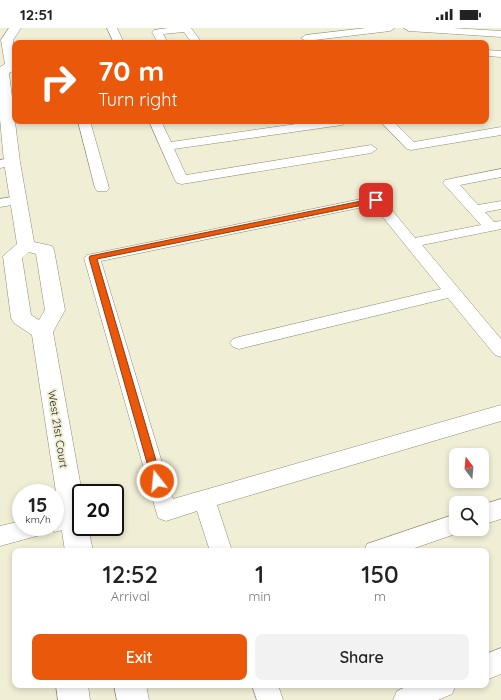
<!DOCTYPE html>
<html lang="en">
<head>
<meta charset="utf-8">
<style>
  body { margin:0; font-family:Quicksand,sans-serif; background:#f2f2f2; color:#222; height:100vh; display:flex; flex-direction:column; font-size:15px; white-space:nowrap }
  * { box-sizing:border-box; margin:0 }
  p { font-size:13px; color:#767676 }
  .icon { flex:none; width:22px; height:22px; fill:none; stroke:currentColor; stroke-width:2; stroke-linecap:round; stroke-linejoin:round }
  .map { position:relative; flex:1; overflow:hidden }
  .side { position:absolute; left:12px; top:520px; width:477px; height:140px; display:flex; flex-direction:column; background:#fff; border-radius:8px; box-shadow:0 2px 6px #0003 }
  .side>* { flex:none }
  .guide { position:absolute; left:12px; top:12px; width:477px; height:84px; border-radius:8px; box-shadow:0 2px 6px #0003; background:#ea580c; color:#fff; overflow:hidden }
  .needle { width:26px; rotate:344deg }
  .fabs { position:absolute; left:449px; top:420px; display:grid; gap:8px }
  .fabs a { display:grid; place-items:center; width:40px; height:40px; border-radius:8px; background:#fff; box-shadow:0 2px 6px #0003; font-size:20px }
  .speed { position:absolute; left:12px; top:456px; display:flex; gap:8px; font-size:20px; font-weight:700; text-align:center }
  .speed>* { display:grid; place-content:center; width:52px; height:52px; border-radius:50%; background:#fff; box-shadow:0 2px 6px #0003; line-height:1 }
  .speed small { font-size:10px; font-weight:400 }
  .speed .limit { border:2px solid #111; border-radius:6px; background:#fff; color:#111 }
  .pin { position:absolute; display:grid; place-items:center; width:34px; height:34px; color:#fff; margin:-17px; border-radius:8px; box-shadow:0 2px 6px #0006 }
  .me { position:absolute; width:44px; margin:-22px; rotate:344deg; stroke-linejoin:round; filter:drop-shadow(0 0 3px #0008) }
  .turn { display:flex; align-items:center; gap:14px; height:84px; padding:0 20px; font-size:18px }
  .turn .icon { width:52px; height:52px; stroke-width:2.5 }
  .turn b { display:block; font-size:28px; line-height:34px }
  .eta { display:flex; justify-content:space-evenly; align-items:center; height:68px; text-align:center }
  .eta b { font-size:24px; font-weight:600; line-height:28px }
  .primary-button { display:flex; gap:8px; margin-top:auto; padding:8px 20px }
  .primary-button a { flex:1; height:46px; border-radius:8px; background:#ea580c; color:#fff; font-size:16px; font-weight:600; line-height:46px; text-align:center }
  .primary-button a+a { background:#f2f2f2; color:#222 }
  .status { display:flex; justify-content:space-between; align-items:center; height:28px; padding:0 20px; background:#fff; direction:ltr }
  .status svg { height:11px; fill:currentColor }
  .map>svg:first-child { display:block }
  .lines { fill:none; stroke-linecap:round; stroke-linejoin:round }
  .lane-casing { stroke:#8e8c75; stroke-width:1 }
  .secondary-casing { stroke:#8e8c75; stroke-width:1 }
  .lane { fill:#fff; fill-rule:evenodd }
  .secondary { fill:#fff; fill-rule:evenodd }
  .route { fill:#ea580c; stroke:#983908 }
  .labels { text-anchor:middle; stroke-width:4; stroke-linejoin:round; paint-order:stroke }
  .street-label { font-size:11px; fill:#17160d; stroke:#f0eed5 }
</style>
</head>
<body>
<div class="status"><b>12:51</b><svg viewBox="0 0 49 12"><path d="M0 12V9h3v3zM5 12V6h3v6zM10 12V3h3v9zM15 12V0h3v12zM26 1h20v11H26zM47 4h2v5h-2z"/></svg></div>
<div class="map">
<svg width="501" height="672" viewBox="0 0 501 672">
  <rect width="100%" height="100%" fill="#f0eed5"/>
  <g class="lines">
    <defs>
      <g id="lane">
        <path d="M 107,0 L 117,0 L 124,15 L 114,15 Z"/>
        <path d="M 168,0 L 191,0 L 202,15 L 192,15 L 184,4 L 163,6 L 168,15 L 158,15 L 152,4 L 154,2 Z"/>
        <path d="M 366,0 L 395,0 L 390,3 L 306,13 L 301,10 L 306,7 Z"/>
        <path d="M 404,0 L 453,0 L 501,3 L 501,9 L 409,3 Z"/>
        <path d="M 486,22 L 501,23 L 501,29 L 486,28 Z"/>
        <path d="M 78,93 L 90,93 L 109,160 L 107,163 L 97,163 L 95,160 Z"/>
        <path d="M 149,93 L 161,93 L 171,114 L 317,93 L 348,93 L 342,97 L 174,121 L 186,147 L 371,117 L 377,121 L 371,125 L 182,156 L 177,155 L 175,152 Z"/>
        <path d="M 380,93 L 393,93 L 414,114 L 501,99 L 501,107 L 411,122 L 407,121 Z"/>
        <path d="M 12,130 L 18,134 L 17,137 L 0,140 L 0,132 Z"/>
        <path d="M 501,141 L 501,149 L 460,157 L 478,177 L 501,173 L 501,181 L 485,184 L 494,194 L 501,193 L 501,201 L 422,217 L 501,311 L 501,329 L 495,327 L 448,270 L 239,321 L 233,319 L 230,315 L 233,311 L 239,309 L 441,261 L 373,177 L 101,233 L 173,471 L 501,377 L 501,393 L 217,477 L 232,523 L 210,523 L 197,483 L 166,493 L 158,490 L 84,230 L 87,227 L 376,168 L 381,169 L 415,210 L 481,197 L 443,155 L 445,152 L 450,151 Z"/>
        <path d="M 19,168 L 24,169 L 26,172 L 24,175 L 0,179 L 0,171 Z"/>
        <path d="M 501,471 L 501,491 L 482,497 L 482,477 Z"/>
        <path d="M 73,480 L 81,483 L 81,497 L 55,504 L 47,500 L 44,506 L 0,518 L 0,498 L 21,493 L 21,499 L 55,499 L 55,484 Z"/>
        <path d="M 456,486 L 456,501 L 465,501 L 464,503 L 406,523 L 364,523 L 367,516 Z"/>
        <path d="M 501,620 L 501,646 L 486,652 L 486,626 Z"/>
        <path d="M 252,657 L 278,657 L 283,672 L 257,672 Z"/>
        <path d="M 410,657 L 456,657 L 452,666 L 438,672 L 393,672 L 397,663 Z"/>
      </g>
      <g id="secondary">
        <path d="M 9,0 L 21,0 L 13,12 L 15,42 L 9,45 L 20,134 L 34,214 L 52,218 L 54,222 L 65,282 L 53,304 L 82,465 L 81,499 L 88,499 L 93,523 L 65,523 L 32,307 L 14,295 L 11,290 L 3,228 L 17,216 L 4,134 L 0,91 L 0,39 L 5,36 L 1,12 ZM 29,224 L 36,226 L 45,282 L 39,292 L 31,287 L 22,230 Z"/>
        <path d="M 56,657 L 88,657 L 90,672 L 58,672 Z"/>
        <path d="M 114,657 L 146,657 L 149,672 L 117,672 Z"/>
      </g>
    </defs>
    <!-- lane casing -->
    <use href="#lane" class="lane-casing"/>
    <!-- secondary casing -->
    <use href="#secondary" class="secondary-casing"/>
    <!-- lane -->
    <use href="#lane" class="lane"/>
    <!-- secondary -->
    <use href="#secondary" class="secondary"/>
  </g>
  <!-- route -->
  <path class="route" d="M 376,170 L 379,172 L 378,174 L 97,231 L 162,453 L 161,456 L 153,456 L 89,230 L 90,228 Z"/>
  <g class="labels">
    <!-- street labels -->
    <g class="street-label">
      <text transform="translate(58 401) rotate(81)" y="4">West 21st Court</text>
    </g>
  </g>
</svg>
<div class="fabs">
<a><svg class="needle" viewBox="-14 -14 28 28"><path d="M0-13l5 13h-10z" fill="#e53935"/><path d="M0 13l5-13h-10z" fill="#767676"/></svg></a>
<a><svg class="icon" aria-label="search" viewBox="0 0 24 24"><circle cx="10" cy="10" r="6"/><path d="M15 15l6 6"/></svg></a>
</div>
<div class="speed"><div>15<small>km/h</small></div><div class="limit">20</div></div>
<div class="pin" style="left:376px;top:172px;background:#d93025"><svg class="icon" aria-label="arrive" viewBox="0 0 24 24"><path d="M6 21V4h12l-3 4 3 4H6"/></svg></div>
<svg class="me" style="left:157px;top:453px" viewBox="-20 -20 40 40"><circle r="17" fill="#ea580c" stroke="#fff" stroke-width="3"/><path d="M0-11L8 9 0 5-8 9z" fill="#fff"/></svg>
<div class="guide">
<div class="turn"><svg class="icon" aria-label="right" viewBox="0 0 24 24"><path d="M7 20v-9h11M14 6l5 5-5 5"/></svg><div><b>70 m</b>Turn right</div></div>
</div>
<section class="side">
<div class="eta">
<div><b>12:52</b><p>Arrival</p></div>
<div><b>1</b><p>min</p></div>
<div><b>150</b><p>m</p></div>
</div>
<div class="primary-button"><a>Exit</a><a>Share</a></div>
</section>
</div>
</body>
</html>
